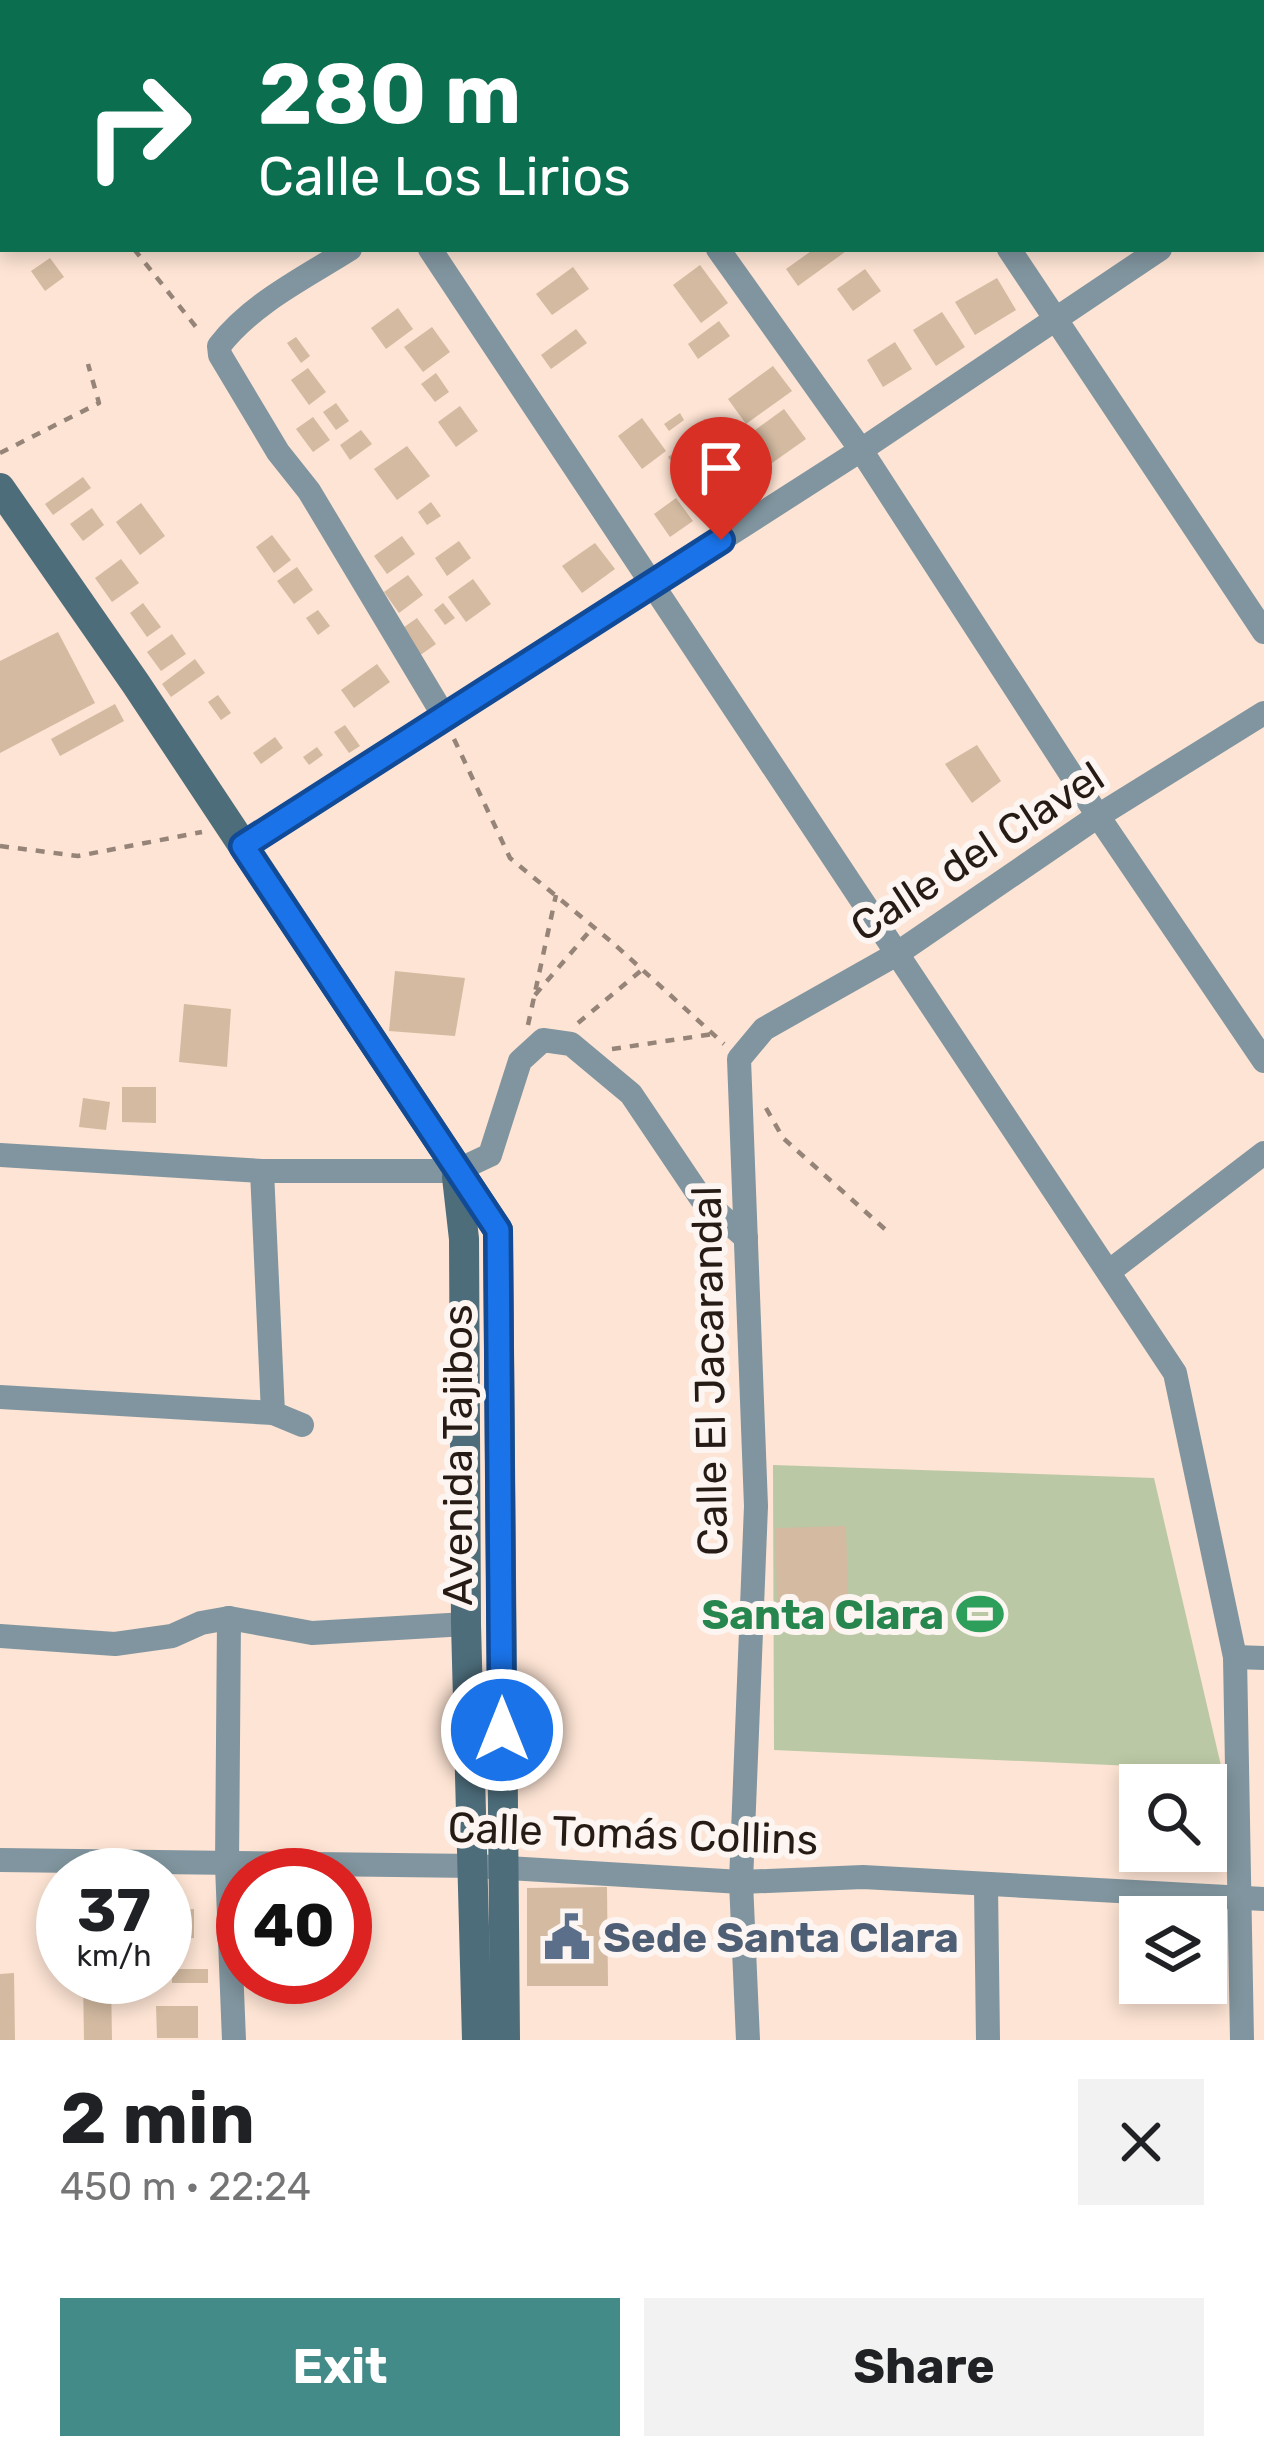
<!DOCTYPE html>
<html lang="en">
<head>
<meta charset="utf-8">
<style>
  body { margin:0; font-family:Rubik,sans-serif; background:#f2f2f2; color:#202124; height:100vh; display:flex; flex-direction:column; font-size:45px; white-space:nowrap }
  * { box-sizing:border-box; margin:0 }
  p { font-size:39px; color:#757577 }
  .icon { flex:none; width:66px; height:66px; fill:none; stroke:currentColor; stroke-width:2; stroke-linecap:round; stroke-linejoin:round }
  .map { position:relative; height:2040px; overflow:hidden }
  .sheet { display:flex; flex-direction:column; background:#fff; flex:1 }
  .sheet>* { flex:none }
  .top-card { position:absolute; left:0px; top:0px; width:1266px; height:252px; box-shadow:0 6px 18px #0003; background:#0b6e4f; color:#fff; overflow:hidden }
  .buttons { position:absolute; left:1119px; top:1764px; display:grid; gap:24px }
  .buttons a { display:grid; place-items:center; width:108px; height:108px; border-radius:0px; background:#fff; box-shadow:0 6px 18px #0003; font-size:60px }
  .speed { position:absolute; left:36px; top:1848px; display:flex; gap:24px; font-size:60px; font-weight:700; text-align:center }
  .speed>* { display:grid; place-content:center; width:156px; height:156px; border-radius:50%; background:#fff; box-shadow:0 6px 18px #0003; line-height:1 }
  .speed small { font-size:30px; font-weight:400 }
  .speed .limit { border:18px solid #d22; background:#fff; color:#111 }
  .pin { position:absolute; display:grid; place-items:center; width:102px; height:102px; color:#fff; margin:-123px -51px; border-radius:50% 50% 50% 0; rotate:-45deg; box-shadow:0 0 12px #0007 }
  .pin .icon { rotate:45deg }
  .me { position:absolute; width:132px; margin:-66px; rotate:0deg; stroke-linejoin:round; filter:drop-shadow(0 0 9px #0008) }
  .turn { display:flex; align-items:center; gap:42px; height:252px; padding:0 60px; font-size:54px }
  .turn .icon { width:156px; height:156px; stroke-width:2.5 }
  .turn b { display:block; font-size:84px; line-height:102px }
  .round { display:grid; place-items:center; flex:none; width:126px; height:126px; border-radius:0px; background:#f2f2f2 }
  .summary { display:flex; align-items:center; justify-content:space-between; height:204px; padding:0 60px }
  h1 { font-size:72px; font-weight:700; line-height:90px }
  .primary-button { display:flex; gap:24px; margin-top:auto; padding:24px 60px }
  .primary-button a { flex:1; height:138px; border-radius:0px; background:#438b89; color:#fff; font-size:48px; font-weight:700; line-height:138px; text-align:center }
  .primary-button a+a { background:#f2f2f2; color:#202124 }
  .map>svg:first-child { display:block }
  .green { fill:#bbc8a5 }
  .building { fill:#d3baa1 }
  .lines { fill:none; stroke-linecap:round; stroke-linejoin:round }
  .path { stroke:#968478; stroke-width:4.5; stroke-dasharray:9 9; stroke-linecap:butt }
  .street { stroke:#80959f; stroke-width:24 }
  .secondary { stroke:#4d6d7b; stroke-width:30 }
  .route-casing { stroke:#114b97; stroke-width:30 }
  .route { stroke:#1a73e8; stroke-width:21 }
  .labels { text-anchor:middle; stroke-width:12; stroke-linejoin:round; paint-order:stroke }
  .street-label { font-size:42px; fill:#271c15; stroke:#fcf5f1 }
  .leisure-label { font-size:42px; font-weight:bold; fill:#27864d; stroke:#fcf5f1; text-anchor:end }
  .service-label { font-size:42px; font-weight:bold; fill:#4e5e75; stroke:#fcf5f1; text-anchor:start }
</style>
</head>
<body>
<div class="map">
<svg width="1264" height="2040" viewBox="0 0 1264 2040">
  <rect width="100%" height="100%" fill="#fde4d4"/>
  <!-- green -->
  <path class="green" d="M 773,1465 L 1154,1478 L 1222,1770 L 774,1750 Z"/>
  <!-- building -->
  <g class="building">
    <path d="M 814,249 L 849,249 L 798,286 L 786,269 Z"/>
    <path d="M 50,258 L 64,277 L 45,291 L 31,271 Z"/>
    <path d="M 700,265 L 728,303 L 701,323 L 673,285 Z"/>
    <path d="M 573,267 L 589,289 L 552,315 L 536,294 Z"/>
    <path d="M 865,269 L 881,291 L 853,311 L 837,289 Z"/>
    <path d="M 997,278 L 1016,310 L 975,335 L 955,302 Z"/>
    <path d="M 398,308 L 413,329 L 386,349 L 371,328 Z"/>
    <path d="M 942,312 L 965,347 L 936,366 L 913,330 Z"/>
    <path d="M 719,321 L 730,336 L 698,359 L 688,344 Z"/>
    <path d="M 432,327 L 450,352 L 423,372 L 404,347 Z"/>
    <path d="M 576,329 L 587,343 L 551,369 L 541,355 Z"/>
    <path d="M 296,337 L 310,356 L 301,363 L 287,343 Z"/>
    <path d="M 895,342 L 912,369 L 883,387 L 867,360 Z"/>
    <path d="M 773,366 L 792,391 L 746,424 L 728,399 Z"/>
    <path d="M 308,368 L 326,392 L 309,405 L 291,380 Z"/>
    <path d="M 436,373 L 449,392 L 435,402 L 421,384 Z"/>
    <path d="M 336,403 L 349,421 L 336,430 L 323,412 Z"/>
    <path d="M 460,406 L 478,431 L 456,447 L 438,422 Z"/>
    <path d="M 784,409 L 806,439 L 765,468 L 744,438 Z"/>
    <path d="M 680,413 L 684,420 L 669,431 L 664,424 Z"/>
    <path d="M 313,417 L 330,440 L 313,452 L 296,429 Z"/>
    <path d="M 642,418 L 666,451 L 642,469 L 618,436 Z"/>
    <path d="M 361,430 L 372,444 L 350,460 L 340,445 Z"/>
    <path d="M 700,434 L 708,445 L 676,468 L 668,457 Z"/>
    <path d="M 407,446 L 430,476 L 397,500 L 374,469 Z"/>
    <path d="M 733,447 L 755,478 L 731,496 L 708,465 Z"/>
    <path d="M 83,477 L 91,488 L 53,515 L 45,504 Z"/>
    <path d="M 676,498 L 693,521 L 670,537 L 654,514 Z"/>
    <path d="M 431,502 L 441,516 L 427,525 L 418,512 Z"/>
    <path d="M 141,503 L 165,536 L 140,555 L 116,522 Z"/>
    <path d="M 92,508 L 104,525 L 83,541 L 70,524 Z"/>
    <path d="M 272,535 L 291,560 L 274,573 L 256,547 Z"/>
    <path d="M 402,536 L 415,554 L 387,574 L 374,556 Z"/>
    <path d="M 459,541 L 471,558 L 447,576 L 435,558 Z"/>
    <path d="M 595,543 L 615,569 L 582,593 L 562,566 Z"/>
    <path d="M 121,559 L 139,583 L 112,602 L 95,578 Z"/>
    <path d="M 297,567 L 313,590 L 294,604 L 277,581 Z"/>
    <path d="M 408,575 L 423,595 L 399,613 L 384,592 Z"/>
    <path d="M 473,579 L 491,604 L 466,622 L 448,597 Z"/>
    <path d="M 143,603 L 161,627 L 147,637 L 130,613 Z"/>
    <path d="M 443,603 L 455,618 L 445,625 L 434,610 Z"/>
    <path d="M 318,610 L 330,626 L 318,635 L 306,618 Z"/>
    <path d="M 417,618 L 436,644 L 419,656 L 400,630 Z"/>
    <path d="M 58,632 L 95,703 L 0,753 L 0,661 Z"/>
    <path d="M 172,634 L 186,654 L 161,671 L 147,652 Z"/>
    <path d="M 195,659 L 205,673 L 171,697 L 162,684 Z"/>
    <path d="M 377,664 L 390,682 L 354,708 L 341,690 Z"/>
    <path d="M 218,695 L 231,713 L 221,720 L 208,702 Z"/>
    <path d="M 115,704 L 124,721 L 60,756 L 51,739 Z"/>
    <path d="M 345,725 L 360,746 L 349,753 L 334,732 Z"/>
    <path d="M 275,737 L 283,748 L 261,764 L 253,753 Z"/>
    <path d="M 977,745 L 1001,781 L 972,803 L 945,764 Z"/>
    <path d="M 317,747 L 323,755 L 309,765 L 303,757 Z"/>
    <path d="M 395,971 L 465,978 L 455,1036 L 389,1031 Z"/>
    <path d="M 184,1004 L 231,1009 L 227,1067 L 179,1062 Z"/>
    <path d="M 122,1087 L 156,1087 L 156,1123 L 122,1122 Z"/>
    <path d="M 83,1098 L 110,1102 L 106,1130 L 79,1127 Z"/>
    <path d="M 846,1526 L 849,1630 L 778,1632 L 775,1528 Z"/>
    <path d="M 607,1887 L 608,1986 L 527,1986 L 527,1888 Z"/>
    <path d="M 194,1909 L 194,1938 L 172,1939 L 171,1910 Z"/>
    <rect x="172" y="1969" width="36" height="14"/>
    <path d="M 14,1973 L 15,2040 L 0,2040 L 0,1974 Z"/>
    <path d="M 83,1977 L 111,1977 L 112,2040 L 84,2040 Z"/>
    <path d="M 156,2006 L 198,2006 L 198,2038 L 157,2038 Z"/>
  </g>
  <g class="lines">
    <!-- path -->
    <g class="path">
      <path d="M 134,249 L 200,332"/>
      <path d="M 0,453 L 99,403 L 88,364"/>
      <path d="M 454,739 L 510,858 L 613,943 L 724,1044"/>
      <path d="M 0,846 L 78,856 L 202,832"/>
      <path d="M 535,995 L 594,926"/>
      <path d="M 578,1023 L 643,969"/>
      <path d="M 528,1025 L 556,895"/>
      <path d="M 612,1049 L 713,1034"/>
      <path d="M 766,1108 L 783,1138 L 887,1231"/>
    </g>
    <!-- street -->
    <g class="street">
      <path d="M 255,0 L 257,3"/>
      <path d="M 544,0 L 546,3"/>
      <path d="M 844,0 L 846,3"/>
      <path d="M 1139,0 L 1142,3"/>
      <path d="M 727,3 L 732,0"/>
      <path d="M 0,43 L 3,47"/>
      <path d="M 1263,175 L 1264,177"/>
      <path d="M 350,249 C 306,277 252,303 219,346 L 220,355 L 278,452 L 309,491 L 444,716"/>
      <path d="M 430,249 L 1175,1373 L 1235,1657 L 1242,2040"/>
      <path d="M 718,249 L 861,450 L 1098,816 L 1264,1061"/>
      <path d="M 1009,249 L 1264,632"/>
      <path d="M 243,846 L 861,450 L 1160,249"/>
      <path d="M 0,1155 L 262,1171 L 456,1171 L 490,1155 L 520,1061 L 543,1040 L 571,1044 L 631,1094 L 701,1198 L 746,1238"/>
      <path d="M 262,1171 L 273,1413 L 302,1425"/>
      <path d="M 1111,1270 L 1264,1153"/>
      <path d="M 0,1397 L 273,1413"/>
      <path d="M 229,1618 L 227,1866 L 234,2040"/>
      <path d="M 0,1636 L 115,1644 L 172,1636 L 201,1623 L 229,1618 L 312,1633 L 466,1624"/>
      <path d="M 1235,1657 L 1264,1658"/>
      <path d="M 0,1860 L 475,1866 L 741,1882 L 863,1877 L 1264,1899"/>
      <path d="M 986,1885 L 988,2040"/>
      <path d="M 748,2040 L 741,1882 L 756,1506 L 739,1059 L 764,1029 L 895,955 L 1098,816 L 1264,713"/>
    </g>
    <!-- secondary -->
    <g class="secondary">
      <path d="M 0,488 L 136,684 L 498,1230 L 505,2040"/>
      <path d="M 457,1177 L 464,1239 L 466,1624 L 477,2040"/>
    </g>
  </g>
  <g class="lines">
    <defs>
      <path id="route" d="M 502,1730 L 498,1230 L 243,846 L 721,540"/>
    </defs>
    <!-- route casing -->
    <use href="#route" class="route-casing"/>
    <!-- route -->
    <use href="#route" class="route"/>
  </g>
  <!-- icons -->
  <defs>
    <symbol id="stadium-bare" viewBox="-9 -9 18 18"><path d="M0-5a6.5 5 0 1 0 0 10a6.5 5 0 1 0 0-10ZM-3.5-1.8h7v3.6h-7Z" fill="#2e9e5b" stroke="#fcf5f1" stroke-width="2.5" paint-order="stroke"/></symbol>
    <symbol id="civic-bare" viewBox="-9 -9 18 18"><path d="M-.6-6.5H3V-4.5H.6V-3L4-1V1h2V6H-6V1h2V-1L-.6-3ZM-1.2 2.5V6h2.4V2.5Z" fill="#5c6f8a" stroke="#fcf5f1" stroke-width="2.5" paint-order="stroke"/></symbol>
  </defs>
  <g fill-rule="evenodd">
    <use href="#stadium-bare" x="947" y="1581" width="66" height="66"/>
    <use href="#civic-bare" x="534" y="1904" width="66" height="66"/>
  </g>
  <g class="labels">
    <!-- street labels -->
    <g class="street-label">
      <text transform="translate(977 851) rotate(-33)" y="15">Calle del Clavel</text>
      <text transform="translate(709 1371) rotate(-91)" y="15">Calle El Jacarandal</text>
      <text transform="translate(457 1455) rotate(-90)" y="15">Avenida Tajibos</text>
      <text transform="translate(633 1833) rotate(2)" y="15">Calle Tomás Collins</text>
    </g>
    <!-- leisure labels -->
    <g class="leisure-label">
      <text x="944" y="1629">Santa Clara</text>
    </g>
    <!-- service labels -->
    <g class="service-label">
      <text x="603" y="1952">Sede Santa Clara</text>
    </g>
  </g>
</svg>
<div class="buttons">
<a><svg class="icon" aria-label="search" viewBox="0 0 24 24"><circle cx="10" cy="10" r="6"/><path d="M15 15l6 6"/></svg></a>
<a><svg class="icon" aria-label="layers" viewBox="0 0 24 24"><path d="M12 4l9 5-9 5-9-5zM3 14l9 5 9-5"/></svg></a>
</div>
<div class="speed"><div>37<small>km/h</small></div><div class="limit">40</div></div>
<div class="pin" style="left:721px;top:540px;background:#d93025"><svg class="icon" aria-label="arrive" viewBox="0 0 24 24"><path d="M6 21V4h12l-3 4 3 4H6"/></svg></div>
<svg class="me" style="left:502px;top:1730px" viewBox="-20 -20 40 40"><circle r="17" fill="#1a73e8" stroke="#fff" stroke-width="3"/><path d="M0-11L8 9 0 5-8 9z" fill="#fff"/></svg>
<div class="top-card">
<div class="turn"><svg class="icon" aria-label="right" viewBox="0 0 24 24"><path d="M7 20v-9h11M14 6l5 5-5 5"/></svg><div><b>280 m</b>Calle Los Lirios</div></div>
</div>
</div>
<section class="sheet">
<div class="summary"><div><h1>2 min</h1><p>450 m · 22:24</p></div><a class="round"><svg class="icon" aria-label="close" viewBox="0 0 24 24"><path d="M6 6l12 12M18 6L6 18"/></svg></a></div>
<div class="primary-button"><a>Exit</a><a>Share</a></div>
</section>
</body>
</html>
